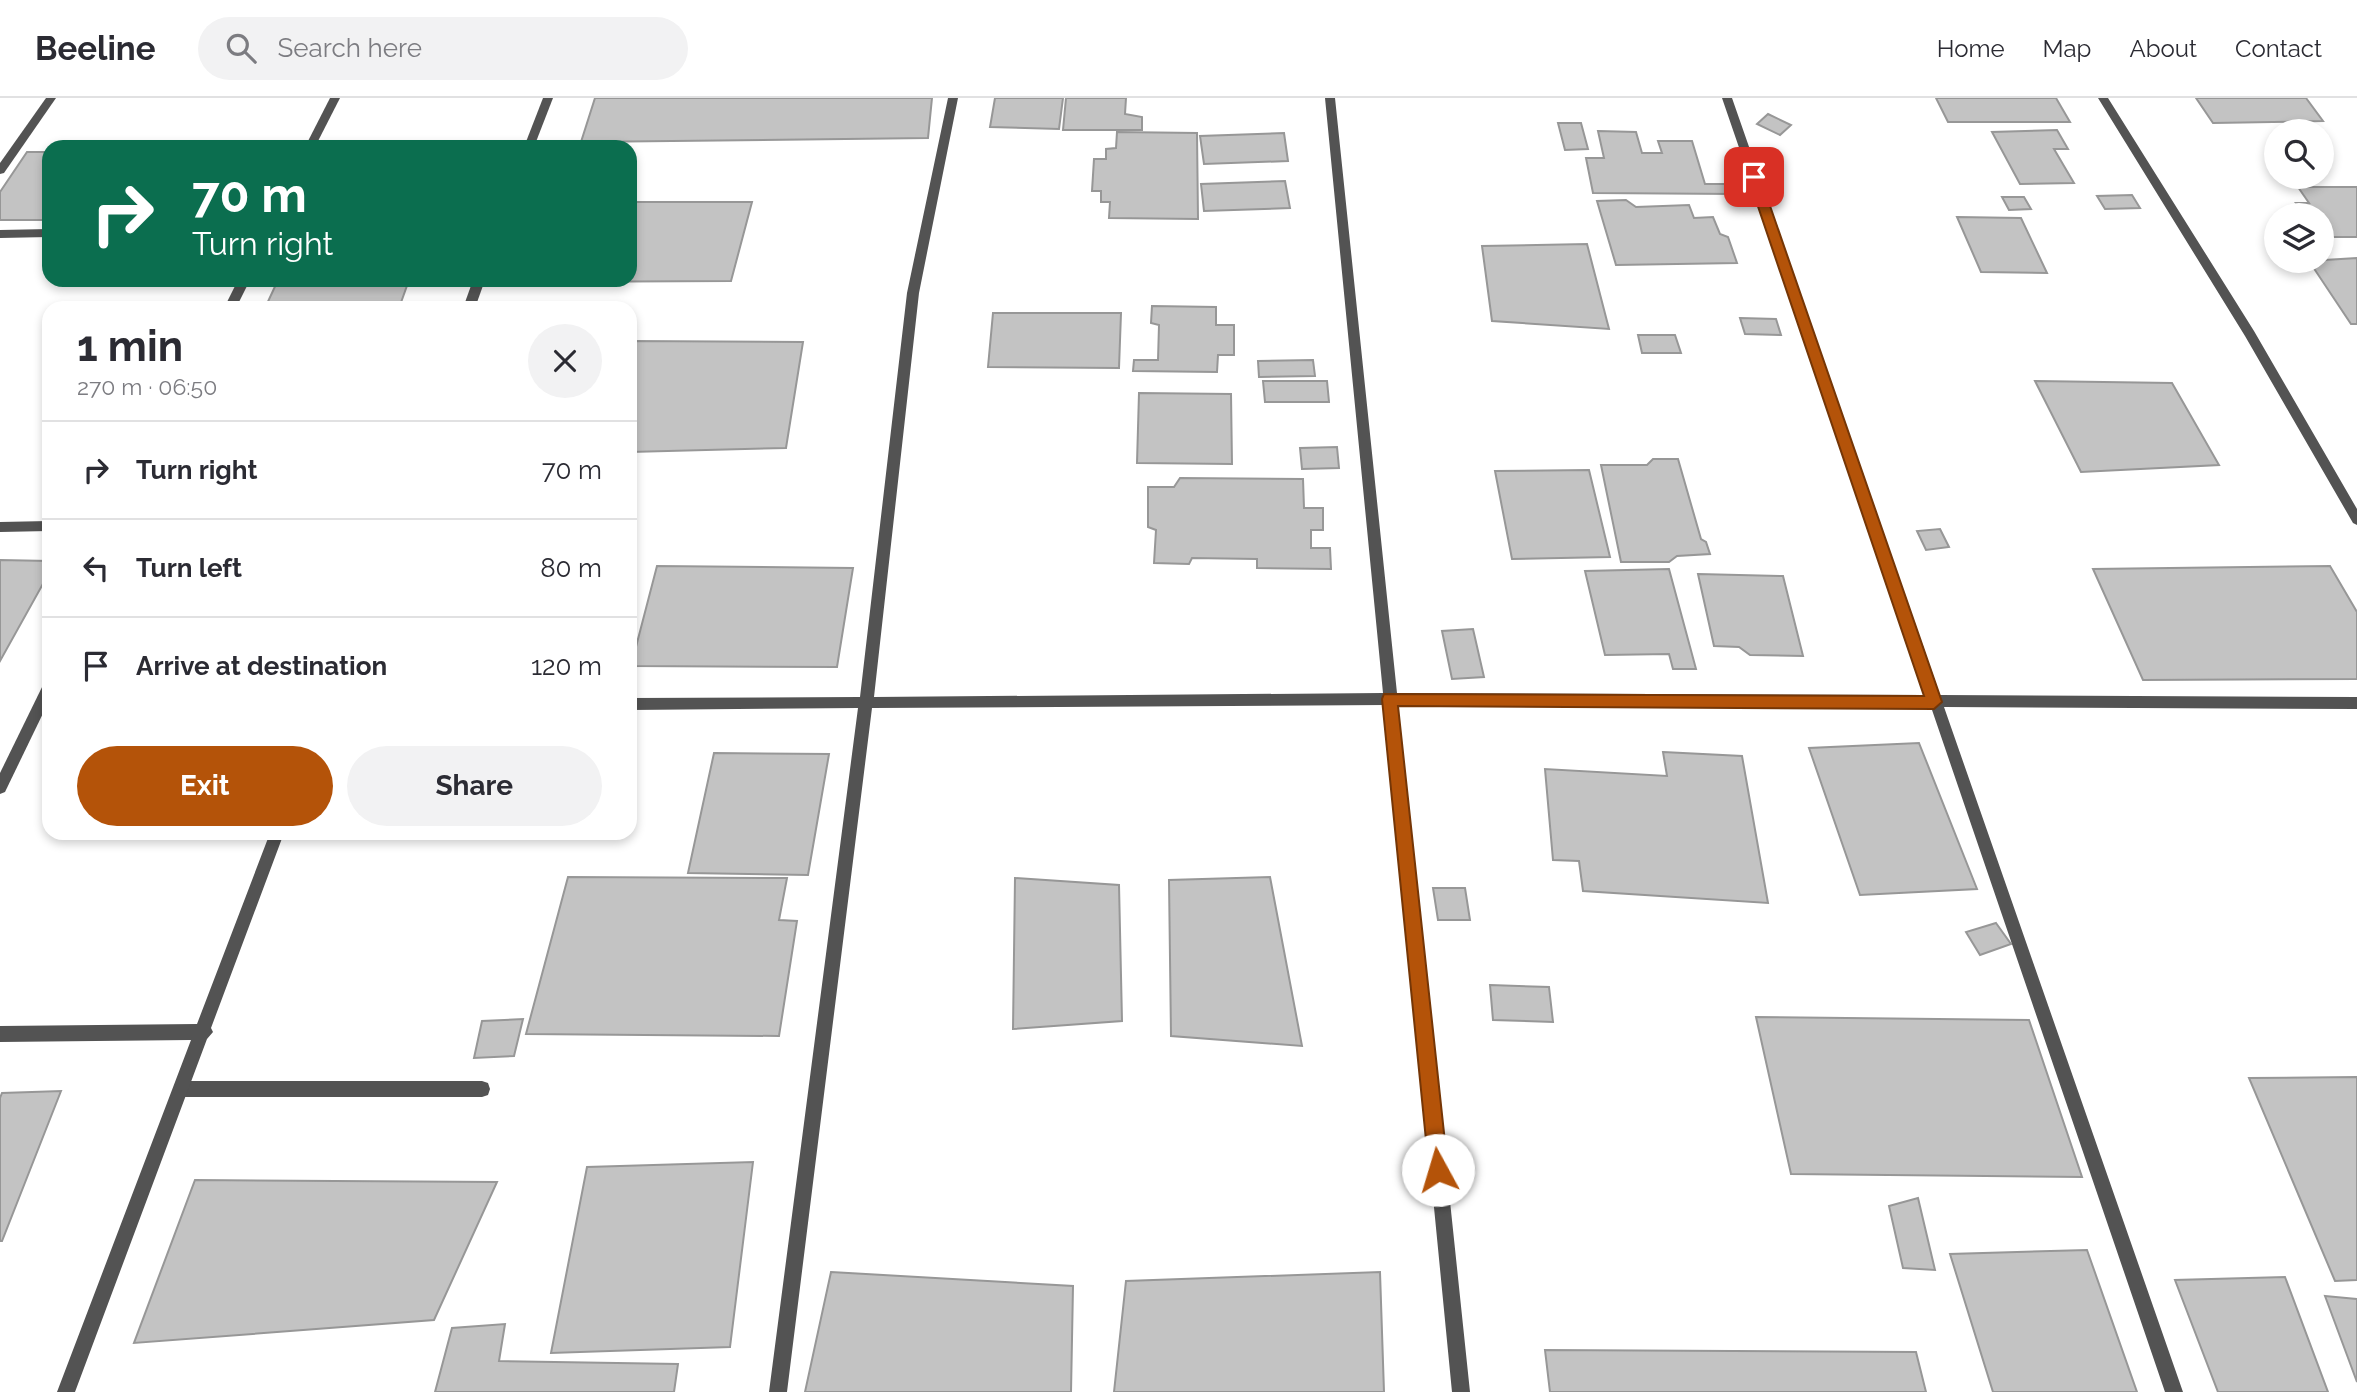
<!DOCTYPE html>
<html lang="en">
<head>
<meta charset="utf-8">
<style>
  body { margin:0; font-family:Raleway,sans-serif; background:#f2f2f3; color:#2b2b33; height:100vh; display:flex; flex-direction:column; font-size:26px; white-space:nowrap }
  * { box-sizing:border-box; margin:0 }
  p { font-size:23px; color:#7c7c81 }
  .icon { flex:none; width:38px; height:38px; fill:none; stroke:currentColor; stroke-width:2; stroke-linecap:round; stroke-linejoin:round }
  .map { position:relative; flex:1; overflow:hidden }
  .panel { position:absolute; left:42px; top:203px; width:595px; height:539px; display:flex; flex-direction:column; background:#fff; border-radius:21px; box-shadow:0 4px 10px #0003 }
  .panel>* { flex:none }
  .hud { position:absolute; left:42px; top:42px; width:595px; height:147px; border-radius:21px; box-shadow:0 4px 10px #0003; background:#0b6e4f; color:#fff; overflow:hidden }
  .controls { position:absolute; left:2264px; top:21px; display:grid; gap:14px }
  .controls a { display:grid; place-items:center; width:70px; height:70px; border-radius:50%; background:#fff; box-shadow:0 4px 10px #0003; font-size:35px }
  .pin { position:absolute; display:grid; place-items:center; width:60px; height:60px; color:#fff; margin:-30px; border-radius:14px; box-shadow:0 4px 10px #0006 }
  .me { position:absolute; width:77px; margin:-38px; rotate:354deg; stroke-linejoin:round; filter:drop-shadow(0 0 5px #0008) }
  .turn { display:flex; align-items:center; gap:24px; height:147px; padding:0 35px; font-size:32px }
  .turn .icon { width:91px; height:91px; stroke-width:2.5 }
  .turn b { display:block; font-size:49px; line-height:60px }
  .round { display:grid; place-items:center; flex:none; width:74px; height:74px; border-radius:37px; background:#f2f2f3 }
  .overview { display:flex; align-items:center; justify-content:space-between; height:119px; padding:0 35px }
  h1 { font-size:42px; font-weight:700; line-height:52px }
  .primary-button { display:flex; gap:14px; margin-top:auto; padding:14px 35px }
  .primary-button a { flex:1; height:80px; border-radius:42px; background:#b45309; color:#fff; font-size:28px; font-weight:700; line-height:80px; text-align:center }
  .primary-button a+a { background:#f2f2f3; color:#2b2b33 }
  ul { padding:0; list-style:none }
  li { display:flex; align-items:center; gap:21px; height:98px; padding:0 35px; border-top:2px solid #e1e1e2 }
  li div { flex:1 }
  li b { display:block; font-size:26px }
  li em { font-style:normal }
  header { display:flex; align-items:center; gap:42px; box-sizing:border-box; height:98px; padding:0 35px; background:#fff; border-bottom:2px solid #e1e1e2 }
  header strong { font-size:33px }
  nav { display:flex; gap:38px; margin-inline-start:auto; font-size:24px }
  .search { width:490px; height:63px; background:#f2f2f3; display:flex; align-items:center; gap:18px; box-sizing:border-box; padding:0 24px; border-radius:38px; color:#7c7c81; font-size:26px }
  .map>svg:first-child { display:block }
  .building { fill:#c3c3c3; stroke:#979797; stroke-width:2 }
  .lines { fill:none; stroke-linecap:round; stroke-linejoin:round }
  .service { fill:#535353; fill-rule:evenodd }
  .minor { fill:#535353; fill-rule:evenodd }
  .route { fill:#b45309; stroke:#753606; stroke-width:2 }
</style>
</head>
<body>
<header>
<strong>Beeline</strong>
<div class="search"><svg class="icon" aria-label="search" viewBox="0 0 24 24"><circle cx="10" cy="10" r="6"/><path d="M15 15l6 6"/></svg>Search here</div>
<nav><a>Home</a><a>Map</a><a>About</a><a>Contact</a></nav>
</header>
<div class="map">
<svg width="2357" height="1294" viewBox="0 0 2357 1294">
  <rect width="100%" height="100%" fill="#fff"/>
  <!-- building -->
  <g class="building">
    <path d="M 595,0 L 932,0 L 928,40 L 581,44 Z"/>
    <path d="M 995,0 L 1063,0 L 1059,31 L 990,29 Z"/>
    <path d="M 1066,0 L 1126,0 L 1125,16 L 1142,19 L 1142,32 L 1063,32 Z"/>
    <path d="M 1936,0 L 2056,0 L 2070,24 L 1948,24 Z"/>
    <path d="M 2196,0 L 2306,0 L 2323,23 L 2213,25 Z"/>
    <path d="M 1768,16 L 1791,27 L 1780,37 L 1757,26 Z"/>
    <path d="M 1558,25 L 1581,25 L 1588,51 L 1565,52 Z"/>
    <path d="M 2057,32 L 2068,51 L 2054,51 L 2074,85 L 2020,86 L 1992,34 Z"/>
    <path d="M 1598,33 L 1636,34 L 1642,55 L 1662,55 L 1658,43 L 1692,43 L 1705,86 L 1733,86 L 1736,96 L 1593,95 L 1586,60 L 1604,60 Z"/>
    <path d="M 1117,34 L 1197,35 L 1198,121 L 1109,120 L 1110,104 L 1101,104 L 1101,93 L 1092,93 L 1094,61 L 1106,61 L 1106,51 L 1116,50 Z"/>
    <path d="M 1284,35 L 1288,63 L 1204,66 L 1200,38 Z"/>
    <path d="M 27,54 L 49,54 L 49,122 L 0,122 L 0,94 Z"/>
    <path d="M 1285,83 L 1290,110 L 1204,113 L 1201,86 Z"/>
    <path d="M 2298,89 L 2357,89 L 2357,139 L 2332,139 L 2322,124 L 2322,117 L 2305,117 L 2296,105 L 2309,105 Z"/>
    <path d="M 2132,97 L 2140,110 L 2105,111 L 2097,98 Z"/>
    <path d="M 2002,99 L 2024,99 L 2031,111 L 2009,112 Z"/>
    <path d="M 1626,102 L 1636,109 L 1689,107 L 1694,120 L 1713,119 L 1720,136 L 1728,139 L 1737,165 L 1616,167 L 1597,103 Z"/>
    <path d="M 630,104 L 752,104 L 731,183 L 525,184 L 630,182 Z"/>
    <path d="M 1957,119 L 2021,120 L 2047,175 L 1981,174 Z"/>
    <path d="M 1587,146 L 1609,231 L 1492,223 L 1482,148 Z"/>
    <path d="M 2357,160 L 2357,226 L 2351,226 L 2309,163 Z"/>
    <path d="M 278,182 L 409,182 L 399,210 L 265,210 Z"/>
    <path d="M 1152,208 L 1216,209 L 1216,227 L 1234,227 L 1234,257 L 1218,257 L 1217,274 L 1133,273 L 1134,262 L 1158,262 L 1159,227 L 1151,225 Z"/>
    <path d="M 993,215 L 1121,215 L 1119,270 L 988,269 Z"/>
    <path d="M 1740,220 L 1776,221 L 1781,237 L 1745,236 Z"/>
    <path d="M 1638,237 L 1675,237 L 1681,255 L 1642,255 Z"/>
    <path d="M 630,243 L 803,244 L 786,350 L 630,354 Z"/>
    <path d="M 1313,262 L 1315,278 L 1259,279 L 1258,263 Z"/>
    <path d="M 1263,283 L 1327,283 L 1329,304 L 1265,304 Z"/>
    <path d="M 2035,283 L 2172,285 L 2219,367 L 2081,374 Z"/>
    <path d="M 1139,295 L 1231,296 L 1232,366 L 1137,365 Z"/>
    <path d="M 1337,349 L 1339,370 L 1302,371 L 1300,350 Z"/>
    <path d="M 1653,361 L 1678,361 L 1701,441 L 1706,444 L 1710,456 L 1677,458 L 1669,464 L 1621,464 L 1601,367 L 1647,367 Z"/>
    <path d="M 1589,372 L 1610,459 L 1512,461 L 1495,373 Z"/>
    <path d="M 1180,380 L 1303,381 L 1304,410 L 1323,410 L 1323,432 L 1311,432 L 1311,450 L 1330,450 L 1331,471 L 1257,470 L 1257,461 L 1192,460 L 1189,466 L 1154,465 L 1156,432 L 1148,429 L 1148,389 L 1174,389 Z"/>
    <path d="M 1940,431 L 1949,449 L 1926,452 L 1917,433 Z"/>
    <path d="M 0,462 L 49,463 L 49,475 L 0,563 Z"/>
    <path d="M 657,468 L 853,470 L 837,569 L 631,568 Z"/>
    <path d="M 2330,468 L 2357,514 L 2357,581 L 2143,582 L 2093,471 Z"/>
    <path d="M 1669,471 L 1696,571 L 1673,571 L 1669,556 L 1605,557 L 1585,473 Z"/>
    <path d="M 1698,476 L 1783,478 L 1803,558 L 1750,557 L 1739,549 L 1714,548 Z"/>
    <path d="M 1473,531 L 1484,579 L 1452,581 L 1442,533 Z"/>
    <path d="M 1919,645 L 1977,791 L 1860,797 L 1809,650 Z"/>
    <path d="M 1663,654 L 1742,658 L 1768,805 L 1583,793 L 1579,763 L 1553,762 L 1545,671 L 1667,678 Z"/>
    <path d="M 714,655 L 829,656 L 808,777 L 688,775 Z"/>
    <path d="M 568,779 L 787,780 L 779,822 L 797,823 L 779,938 L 526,936 Z"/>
    <path d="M 1270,779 L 1302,948 L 1171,938 L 1169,782 Z"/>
    <path d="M 1015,780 L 1119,787 L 1122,923 L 1013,931 Z"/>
    <path d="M 1433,790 L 1465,790 L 1470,822 L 1438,822 Z"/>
    <path d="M 1996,825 L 2011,846 L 1980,857 L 1966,834 Z"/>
    <path d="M 1490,887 L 1549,889 L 1553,924 L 1493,922 Z"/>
    <path d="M 1756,919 L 2029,922 L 2082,1079 L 1791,1076 Z"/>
    <path d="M 523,921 L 514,958 L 474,960 L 482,923 Z"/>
    <path d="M 2357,979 L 2357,1182 L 2335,1183 L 2249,980 Z"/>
    <path d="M 61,993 L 2,1143 L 0,1143 L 0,1000 L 2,995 Z"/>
    <path d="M 753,1064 L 730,1249 L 551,1255 L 587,1069 Z"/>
    <path d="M 195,1082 L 497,1084 L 434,1222 L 134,1245 Z"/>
    <path d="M 1918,1100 L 1935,1172 L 1903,1170 L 1889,1108 Z"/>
    <path d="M 2087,1152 L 2137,1294 L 1993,1294 L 1950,1156 Z"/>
    <path d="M 831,1174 L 1073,1188 L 1071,1294 L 805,1294 Z"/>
    <path d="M 1380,1174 L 1384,1294 L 1114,1294 L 1126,1183 Z"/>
    <path d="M 2285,1179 L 2328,1294 L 2218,1294 L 2175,1182 Z"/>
    <path d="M 2325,1198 L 2357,1201 L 2357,1284 Z"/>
    <path d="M 505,1226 L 499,1263 L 678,1266 L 674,1294 L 435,1294 L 452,1230 Z"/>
    <path d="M 1545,1252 L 1916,1254 L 1926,1294 L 1550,1294 Z"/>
  </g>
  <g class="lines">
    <!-- service -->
    <path class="service" d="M 183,983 L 482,983 L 488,985 L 490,991 L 488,997 L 482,999 L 183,999 L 177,997 L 175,991 L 177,985 Z"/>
    <!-- minor -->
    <g class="minor">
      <path d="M 46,0 L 56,0 L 4,75 L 0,76 L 0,65 Z"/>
      <path d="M 330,0 L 340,0 L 315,49 L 305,49 Z"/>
      <path d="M 543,0 L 553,0 L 534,49 L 524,49 Z"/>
      <path d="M 948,0 L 958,0 L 919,195 L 874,599 L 1383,595 L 1325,0 L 1335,0 L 1397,595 L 1927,597 L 1722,0 L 1732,0 L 1940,597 L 2357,599 L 2357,611 L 1944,609 L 2183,1294 L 2165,1294 L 1931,609 L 1398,607 L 1470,1294 L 1452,1294 L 1385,607 L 872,610 L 787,1294 L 769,1294 L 858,610 L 630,612 L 630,600 L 860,599 L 907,195 Z"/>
      <path d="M 2098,0 L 2108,0 L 2254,233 L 2357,411 L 2357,427 L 2353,425 L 2245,238 Z"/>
      <path d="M 49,131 L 49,139 L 0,140 L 0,132 Z"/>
      <path d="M 238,182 L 250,182 L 236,210 L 224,210 Z"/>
      <path d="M 473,182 L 485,182 L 475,210 L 463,210 Z"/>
      <path d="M 49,423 L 49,433 L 0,434 L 0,424 Z"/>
      <path d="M 49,583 L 49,603 L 5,694 L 0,696 L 0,675 L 44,585 Z"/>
      <path d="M 270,735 L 284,735 L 211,930 L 213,934 L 207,941 L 75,1294 L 57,1294 L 191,942 L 0,944 L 0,928 L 197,926 Z"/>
    </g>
  </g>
  <!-- route -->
  <path class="route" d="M 1750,76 L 1760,79 L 1942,604 L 1934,611 L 1398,608 L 1448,1072 L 1445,1079 L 1438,1082 L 1431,1079 L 1429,1072 L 1382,601 L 1384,596 L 1924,598 L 1748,79 Z"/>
</svg>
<div class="controls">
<a><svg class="icon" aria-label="search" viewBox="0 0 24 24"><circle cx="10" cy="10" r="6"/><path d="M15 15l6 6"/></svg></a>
<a><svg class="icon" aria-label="layers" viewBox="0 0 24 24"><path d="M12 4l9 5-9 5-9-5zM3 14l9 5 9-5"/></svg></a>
</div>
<div class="pin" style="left:1754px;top:79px;background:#d93025"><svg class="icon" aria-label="arrive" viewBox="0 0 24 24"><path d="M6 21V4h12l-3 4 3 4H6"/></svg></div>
<svg class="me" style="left:1438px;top:1072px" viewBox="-20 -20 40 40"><circle r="19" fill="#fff"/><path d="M0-13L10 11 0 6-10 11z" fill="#b45309"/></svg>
<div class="hud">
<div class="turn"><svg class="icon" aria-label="right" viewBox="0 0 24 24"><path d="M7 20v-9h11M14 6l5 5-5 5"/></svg><div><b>70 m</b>Turn right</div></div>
</div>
<section class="panel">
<div class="overview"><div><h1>1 min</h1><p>270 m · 06:50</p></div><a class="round"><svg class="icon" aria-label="close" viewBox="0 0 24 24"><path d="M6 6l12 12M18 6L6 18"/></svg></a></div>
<ul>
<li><svg class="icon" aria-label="right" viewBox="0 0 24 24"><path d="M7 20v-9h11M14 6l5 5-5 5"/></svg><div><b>Turn right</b></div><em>70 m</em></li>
<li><svg class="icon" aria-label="left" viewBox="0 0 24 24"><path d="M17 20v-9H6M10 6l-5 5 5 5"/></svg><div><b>Turn left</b></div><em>80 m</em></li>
<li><svg class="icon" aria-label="arrive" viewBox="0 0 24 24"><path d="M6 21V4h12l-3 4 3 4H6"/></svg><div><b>Arrive at destination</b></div><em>120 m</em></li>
</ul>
<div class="primary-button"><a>Exit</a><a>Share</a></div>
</section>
</div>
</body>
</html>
